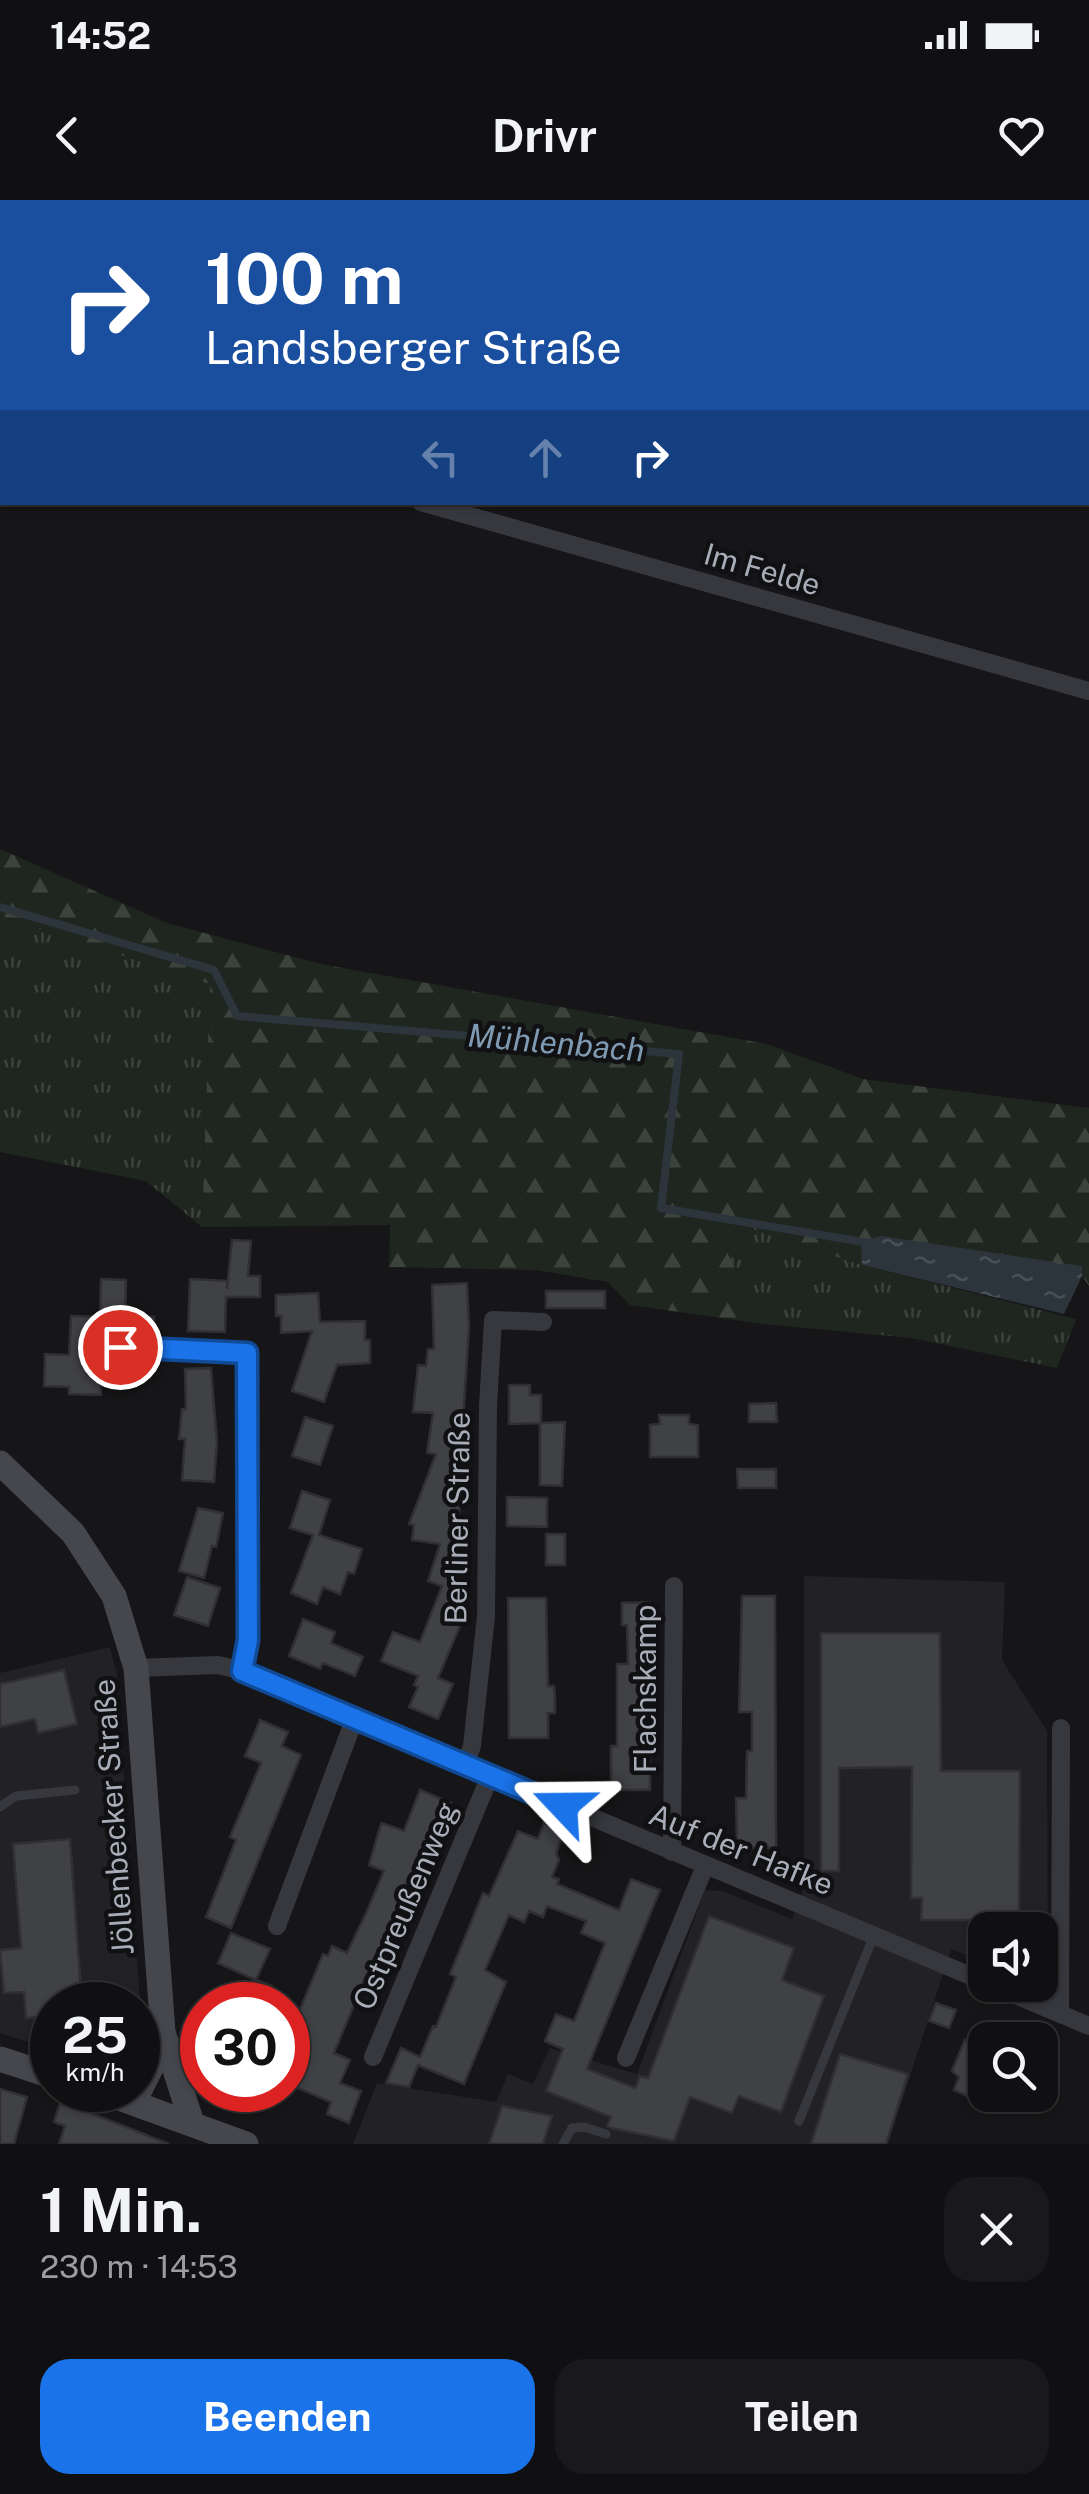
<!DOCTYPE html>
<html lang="de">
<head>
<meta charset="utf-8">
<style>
  body { margin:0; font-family:"Public Sans",sans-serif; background:#19191b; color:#f1f3f6; height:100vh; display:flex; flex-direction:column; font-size:38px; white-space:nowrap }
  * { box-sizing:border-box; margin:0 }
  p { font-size:32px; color:#9c9d9f }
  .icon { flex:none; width:55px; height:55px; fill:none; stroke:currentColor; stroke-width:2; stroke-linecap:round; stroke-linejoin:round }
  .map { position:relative; height:1944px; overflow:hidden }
  .panel { display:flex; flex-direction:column; background:#101012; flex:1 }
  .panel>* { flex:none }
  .guide { position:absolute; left:0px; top:0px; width:1090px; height:305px; box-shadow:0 2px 8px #0004,0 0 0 2px #303032; background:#1a4fa0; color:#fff; overflow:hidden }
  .fabs { position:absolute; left:968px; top:1712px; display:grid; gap:20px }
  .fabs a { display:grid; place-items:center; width:90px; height:90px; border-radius:20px; background:#101012; box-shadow:0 2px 8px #0004,0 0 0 2px #303032; font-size:50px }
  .speed { position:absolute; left:30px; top:1782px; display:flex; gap:20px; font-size:50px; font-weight:700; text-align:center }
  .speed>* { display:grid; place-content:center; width:130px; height:130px; border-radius:50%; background:#101012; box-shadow:0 2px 8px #0004,0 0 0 2px #303032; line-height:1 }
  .speed small { font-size:25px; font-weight:400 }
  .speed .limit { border:15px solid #d22; background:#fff; color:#111 }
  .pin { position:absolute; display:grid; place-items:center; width:85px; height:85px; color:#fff; margin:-42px; border:5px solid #fff; border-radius:50%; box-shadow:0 2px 10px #0007 }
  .me { position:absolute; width:110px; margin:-55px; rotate:293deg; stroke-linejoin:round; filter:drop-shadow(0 0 8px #0008) }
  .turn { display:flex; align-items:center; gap:35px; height:210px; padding:0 40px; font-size:45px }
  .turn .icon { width:130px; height:130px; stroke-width:2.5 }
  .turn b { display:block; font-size:70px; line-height:85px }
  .lanes { display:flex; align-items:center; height:95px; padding:0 40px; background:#0003; justify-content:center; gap:50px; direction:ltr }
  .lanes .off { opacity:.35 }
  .round { display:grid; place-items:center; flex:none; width:105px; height:105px; border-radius:30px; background:#19191b }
  .headline { display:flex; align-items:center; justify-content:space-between; height:170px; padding:0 40px }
  h1 { font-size:60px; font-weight:700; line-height:75px }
  .primary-button { display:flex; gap:20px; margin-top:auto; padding:20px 40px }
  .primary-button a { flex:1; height:115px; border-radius:30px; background:#1a73e8; color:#fff; font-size:40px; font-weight:700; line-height:115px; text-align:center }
  .primary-button a+a { background:#19191b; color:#f1f3f6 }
  .status { display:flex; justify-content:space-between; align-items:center; height:70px; padding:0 50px; background:#101012; direction:ltr }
  .status svg { height:28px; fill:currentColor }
  header { display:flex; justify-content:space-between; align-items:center; height:130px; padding:0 40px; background:#101012; font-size:45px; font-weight:700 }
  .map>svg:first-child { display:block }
  .built { fill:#222225 }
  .grass { fill:url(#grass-tufts) }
  .forest { fill:url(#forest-firs) }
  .water { fill:url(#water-ripples) }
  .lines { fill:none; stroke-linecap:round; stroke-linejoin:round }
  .stream { stroke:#2c353c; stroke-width:8 }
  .building { fill:#404145; stroke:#303034; stroke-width:2.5 }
  .service { stroke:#37383d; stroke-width:9 }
  .minor { stroke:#37383d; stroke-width:18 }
  .secondary { stroke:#45474d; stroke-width:25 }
  .route-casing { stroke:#114b97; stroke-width:25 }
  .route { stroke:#1a73e8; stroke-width:18 }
  .labels { text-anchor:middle; stroke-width:9; stroke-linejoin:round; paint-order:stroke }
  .street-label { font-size:30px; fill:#a8adb8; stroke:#111113 }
  .water-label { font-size:32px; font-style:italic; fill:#7f9bb3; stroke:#111113 }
</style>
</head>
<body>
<div class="status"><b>14:52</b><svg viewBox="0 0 49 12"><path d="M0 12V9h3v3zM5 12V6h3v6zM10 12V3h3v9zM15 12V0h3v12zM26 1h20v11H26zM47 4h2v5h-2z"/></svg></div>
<header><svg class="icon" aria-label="back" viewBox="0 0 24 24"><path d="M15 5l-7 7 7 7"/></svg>Drivr<svg class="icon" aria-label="heart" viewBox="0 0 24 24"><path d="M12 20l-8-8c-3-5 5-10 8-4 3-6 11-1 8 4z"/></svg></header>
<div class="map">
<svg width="1089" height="1944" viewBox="0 0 1089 1944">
  <defs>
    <pattern id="grass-tufts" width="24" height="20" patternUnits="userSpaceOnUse" patternTransform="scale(2.5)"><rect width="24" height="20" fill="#1e261f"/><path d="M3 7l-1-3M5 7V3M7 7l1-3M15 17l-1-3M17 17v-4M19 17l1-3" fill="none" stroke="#3c433d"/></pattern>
    <pattern id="forest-firs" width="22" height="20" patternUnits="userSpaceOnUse" patternTransform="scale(2.5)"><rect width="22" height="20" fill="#1e261f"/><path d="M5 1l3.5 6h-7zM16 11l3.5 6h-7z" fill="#3c433d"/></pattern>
    <pattern id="water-ripples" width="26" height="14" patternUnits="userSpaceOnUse" patternTransform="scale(2.5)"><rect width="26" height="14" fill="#2c353c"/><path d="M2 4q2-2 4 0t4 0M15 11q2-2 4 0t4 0" fill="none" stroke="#485056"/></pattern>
  </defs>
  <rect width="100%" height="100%" fill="#161618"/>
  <!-- built -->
  <g class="built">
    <path d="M 804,1376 L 1005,1382 L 1002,1460 L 1047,1531 L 1048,1790 L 1035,1785 L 1040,1785 L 1040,1730 L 985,1730 L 985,1763 L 951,1749 L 888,1944 L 353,1944 L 377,1883 L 496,1902 L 508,1874 L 533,1884 L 550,1848 L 637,1874 L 705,1690 L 723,1691 L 792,1719 L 804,1688 Z"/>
    <path d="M 110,1447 L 117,1475 L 142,1830 L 138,1837 L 138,1805 L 52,1805 L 52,1850 L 0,1833 L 0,1473 Z"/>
  </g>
  <!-- grass -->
  <g class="grass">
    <path d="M 0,716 L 210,784 L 202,1027 L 146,981 L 0,952 Z"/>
    <path d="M 730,1022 L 862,1065 L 1076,1119 L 1057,1168 L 911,1138 L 763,1124 L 721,1040 Z"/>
  </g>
  <!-- forest -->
  <path class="forest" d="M 0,649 L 167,723 L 321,764 L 767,844 L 863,879 L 1089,908 L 1089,1086 L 1082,1076 L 1081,1066 L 862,1042 L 862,1065 L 730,1022 L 721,1040 L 763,1124 L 630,1105 L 608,1082 L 536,1070 L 389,1067 L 390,1025 L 202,1027 L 210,784 L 0,716 Z"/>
  <!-- water -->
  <path class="water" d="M 881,1036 L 1082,1066 L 1082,1076 L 1064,1114 L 862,1065 L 861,1042 Z"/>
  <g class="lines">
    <!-- stream -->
    <path class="stream" d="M 0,707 L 214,770 L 237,816 L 679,854 L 661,1008 L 869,1043"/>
  </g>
  <!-- building -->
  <g class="building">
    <path d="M 232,1040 L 251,1041 L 248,1076 L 260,1076 L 260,1097 L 226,1097 L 225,1132 L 188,1131 L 190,1079 L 227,1081 L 227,1089 Z"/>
    <path d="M 101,1079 L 126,1080 L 125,1115 L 154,1117 L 153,1136 L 102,1136 L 101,1195 L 69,1194 L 69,1187 L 44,1186 L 45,1154 L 69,1155 L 71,1116 L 100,1117 Z"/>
    <path d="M 467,1083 L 469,1127 L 463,1221 L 454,1278 L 462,1279 L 456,1350 L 469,1354 L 451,1410 L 464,1416 L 438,1478 L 453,1484 L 438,1519 L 409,1507 L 418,1487 L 414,1485 L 418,1476 L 381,1461 L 393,1432 L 420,1442 L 442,1386 L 428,1381 L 440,1344 L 412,1340 L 414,1325 L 409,1324 L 436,1254 L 427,1253 L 433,1213 L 413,1212 L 418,1165 L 426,1166 L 428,1149 L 434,1149 L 432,1085 Z"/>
    <rect x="546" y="1091" width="59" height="17"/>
    <path d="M 318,1093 L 320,1122 L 365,1121 L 365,1140 L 370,1140 L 370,1163 L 337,1165 L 324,1202 L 292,1191 L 312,1131 L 281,1133 L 281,1116 L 276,1116 L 276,1095 Z"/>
    <path d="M 211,1168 L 217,1242 L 214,1282 L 182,1280 L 185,1239 L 179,1239 L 182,1209 L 186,1209 L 185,1169 Z"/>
    <path d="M 509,1185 L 530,1185 L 530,1195 L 541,1195 L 541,1223 L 565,1222 L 562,1286 L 540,1285 L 540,1223 L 509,1224 Z"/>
    <path d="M 776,1203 L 777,1222 L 749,1222 L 749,1204 Z"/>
    <path d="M 659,1215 L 689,1215 L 689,1224 L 698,1225 L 698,1257 L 650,1257 L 650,1225 L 660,1224 Z"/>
    <path d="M 305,1217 L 333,1226 L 320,1265 L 292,1256 Z"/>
    <path d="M 737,1269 L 776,1269 L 776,1288 L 738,1288 Z"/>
    <path d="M 302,1291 L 330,1300 L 319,1335 L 362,1349 L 354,1374 L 348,1372 L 340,1394 L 323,1387 L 317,1404 L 291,1393 L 313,1335 L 290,1328 Z"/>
    <path d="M 507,1297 L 547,1298 L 547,1327 L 507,1326 Z"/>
    <path d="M 198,1308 L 223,1313 L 216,1347 L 212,1346 L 204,1378 L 179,1371 Z"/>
    <rect x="546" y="1334" width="19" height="31"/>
    <path d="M 187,1377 L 220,1388 L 208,1426 L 174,1415 Z"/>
    <path d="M 742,1396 L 775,1396 L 776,1648 L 737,1648 L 736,1598 L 746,1598 L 747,1551 L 752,1551 L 752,1512 L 739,1512 Z"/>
    <path d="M 508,1398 L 546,1398 L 548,1486 L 554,1486 L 555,1497 L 555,1513 L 548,1513 L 548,1538 L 509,1538 Z"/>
    <path d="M 650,1402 L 650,1590 L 611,1590 L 611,1546 L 617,1546 L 617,1464 L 628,1464 L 627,1425 L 622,1425 L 622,1403 Z"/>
    <path d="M 303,1419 L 335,1432 L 331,1443 L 363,1457 L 355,1476 L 323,1463 L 320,1469 L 289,1456 Z"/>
    <path d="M 821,1433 L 940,1433 L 941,1571 L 1020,1571 L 1019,1720 L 921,1720 L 922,1698 L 911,1698 L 912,1567 L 839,1568 L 839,1671 L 821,1671 Z"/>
    <path d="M 64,1470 L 77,1524 L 38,1533 L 35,1519 L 0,1527 L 0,1484 Z"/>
    <path d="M 260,1520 L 288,1532 L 282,1546 L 301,1555 L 231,1728 L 206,1717 L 236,1640 L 230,1637 L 261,1563 L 245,1556 Z"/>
    <path d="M 420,1590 L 451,1603 L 435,1641 L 430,1639 L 377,1761 L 373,1759 L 334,1853 L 350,1860 L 340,1883 L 361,1891 L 349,1923 L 327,1914 L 331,1902 L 288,1884 L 288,1867 L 299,1840 L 289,1836 L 323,1754 L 328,1756 L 332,1746 L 347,1753 L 367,1711 L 384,1671 L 369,1665 L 380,1627 L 382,1623 L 404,1631 Z"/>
    <path d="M 544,1623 L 564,1631 L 556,1653 L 559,1660 L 552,1677 L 559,1679 L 557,1684 L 619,1710 L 631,1679 L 660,1690 L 587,1869 L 635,1888 L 640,1876 L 648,1878 L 709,1716 L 794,1748 L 782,1780 L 824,1796 L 781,1912 L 739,1896 L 732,1913 L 690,1897 L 674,1941 L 611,1928 L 607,1926 L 611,1917 L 546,1891 L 563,1849 L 545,1841 L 556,1814 L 574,1821 L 605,1743 L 581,1733 L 586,1721 L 547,1706 L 543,1717 L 529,1711 L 524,1722 L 509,1715 L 485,1770 L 506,1782 L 464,1884 L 418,1865 L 409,1887 L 386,1883 L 401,1848 L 420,1857 L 433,1826 L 436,1827 L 456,1777 L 450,1774 L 483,1693 L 489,1696 L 518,1631 L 538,1639 Z"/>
    <path d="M 70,1639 L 82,1805 L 52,1805 L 52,1816 L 26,1818 L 24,1792 L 4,1793 L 0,1750 L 21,1748 L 13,1644 Z"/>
    <path d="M 231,1733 L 270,1749 L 256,1780 L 272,1786 L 264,1805 L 245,1798 L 254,1779 L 218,1763 Z"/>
    <path d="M 936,1803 L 956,1810 L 949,1828 L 929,1821 Z"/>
    <path d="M 965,1840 L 985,1849 L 985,1904 L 954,1890 L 959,1877 L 952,1871 Z"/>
    <path d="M 840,1854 L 908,1874 L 886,1944 L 811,1944 Z"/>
    <path d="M 0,1889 L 27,1897 L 14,1944 L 0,1944 Z"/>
    <path d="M 60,1903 L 94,1911 L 93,1914 L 169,1944 L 59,1944 L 65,1926 L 54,1922 Z"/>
    <path d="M 502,1906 L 552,1916 L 543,1944 L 489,1944 Z"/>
  </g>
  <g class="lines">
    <!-- service -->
    <g class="service">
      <path d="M 0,184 L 2,185"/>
      <path d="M 0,1607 L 16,1596 L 75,1590"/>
      <path d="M 799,1921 L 874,1735"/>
      <path d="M 563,1944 L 572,1928 L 584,1927 L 606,1934"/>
    </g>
    <!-- minor -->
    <g class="minor">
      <path d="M 421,302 L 1089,491"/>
      <path d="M 121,1147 L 247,1153 L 248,1440 L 243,1471"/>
      <path d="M 136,1468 L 218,1465 L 243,1471 L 985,1782"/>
      <path d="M 465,1565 L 472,1546 L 486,1416 L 488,1206 L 493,1120 L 543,1122"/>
      <path d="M 672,1652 L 674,1386"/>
      <path d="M 277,1726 L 354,1520"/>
      <path d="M 992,1785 L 1089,1826"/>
      <path d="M 1060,1814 L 1061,1528"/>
      <path d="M 373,1857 L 490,1576"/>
      <path d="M 626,1858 L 705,1666"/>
    </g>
    <!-- secondary -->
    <g class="secondary">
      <path d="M 0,1263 L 73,1333 L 114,1396 L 136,1468 L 163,1832 L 192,1923"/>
      <path d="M 0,1859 L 52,1876"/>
      <path d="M 97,1890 L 246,1944"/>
      <path d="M 134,1902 L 151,1868 L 163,1832"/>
    </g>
  </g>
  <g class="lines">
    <defs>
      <path id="route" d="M 120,1147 L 247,1153 L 248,1440 L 242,1471 L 563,1606"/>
    </defs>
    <!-- route casing -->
    <use href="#route" class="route-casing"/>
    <!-- route -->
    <use href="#route" class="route"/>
  </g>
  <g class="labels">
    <!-- street labels -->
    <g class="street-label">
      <text transform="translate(762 370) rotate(16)" y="10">Im Felde</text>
      <text transform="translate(458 1318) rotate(-89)" y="10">Berliner Straße</text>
      <text transform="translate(646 1489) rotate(-90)" y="10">Flachskamp</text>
      <text transform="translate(114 1617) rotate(-94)" y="10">Jöllenbecker Straße</text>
      <text transform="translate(741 1650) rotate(22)" y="10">Auf der Hafke</text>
      <text transform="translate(406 1706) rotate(-67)" y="10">Ostpreußenweg</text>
    </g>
    <!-- water labels -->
    <g class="water-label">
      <text transform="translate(556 843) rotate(5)" y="11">Mühlenbach</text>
    </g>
  </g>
</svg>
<div class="fabs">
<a><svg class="icon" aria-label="sound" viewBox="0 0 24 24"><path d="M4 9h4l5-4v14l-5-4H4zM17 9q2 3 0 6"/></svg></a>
<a><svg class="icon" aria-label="search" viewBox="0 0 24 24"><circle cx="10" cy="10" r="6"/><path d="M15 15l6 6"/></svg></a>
</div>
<div class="speed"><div>25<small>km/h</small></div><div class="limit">30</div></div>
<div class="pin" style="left:120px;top:1147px;background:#d93025"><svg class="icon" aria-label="arrive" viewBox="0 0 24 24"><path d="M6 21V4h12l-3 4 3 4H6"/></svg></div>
<svg class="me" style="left:563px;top:1606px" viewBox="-20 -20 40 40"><path d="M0-17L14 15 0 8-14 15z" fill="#1a73e8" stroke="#fff" stroke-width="4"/></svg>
<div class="guide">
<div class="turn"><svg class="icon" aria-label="right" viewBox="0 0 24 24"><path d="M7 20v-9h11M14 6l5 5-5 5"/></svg><div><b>100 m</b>Landsberger Straße</div></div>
<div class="lanes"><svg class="icon off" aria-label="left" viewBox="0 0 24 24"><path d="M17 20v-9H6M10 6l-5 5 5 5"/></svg><svg class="icon off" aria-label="ahead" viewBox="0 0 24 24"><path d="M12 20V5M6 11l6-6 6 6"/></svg><svg class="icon" aria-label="right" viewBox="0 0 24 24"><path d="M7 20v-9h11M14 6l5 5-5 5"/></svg></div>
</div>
</div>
<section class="panel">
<div class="headline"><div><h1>1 Min.</h1><p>230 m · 14:53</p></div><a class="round"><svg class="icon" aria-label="close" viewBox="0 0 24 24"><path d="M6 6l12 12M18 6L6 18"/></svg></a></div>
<div class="primary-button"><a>Beenden</a><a>Teilen</a></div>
</section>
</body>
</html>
